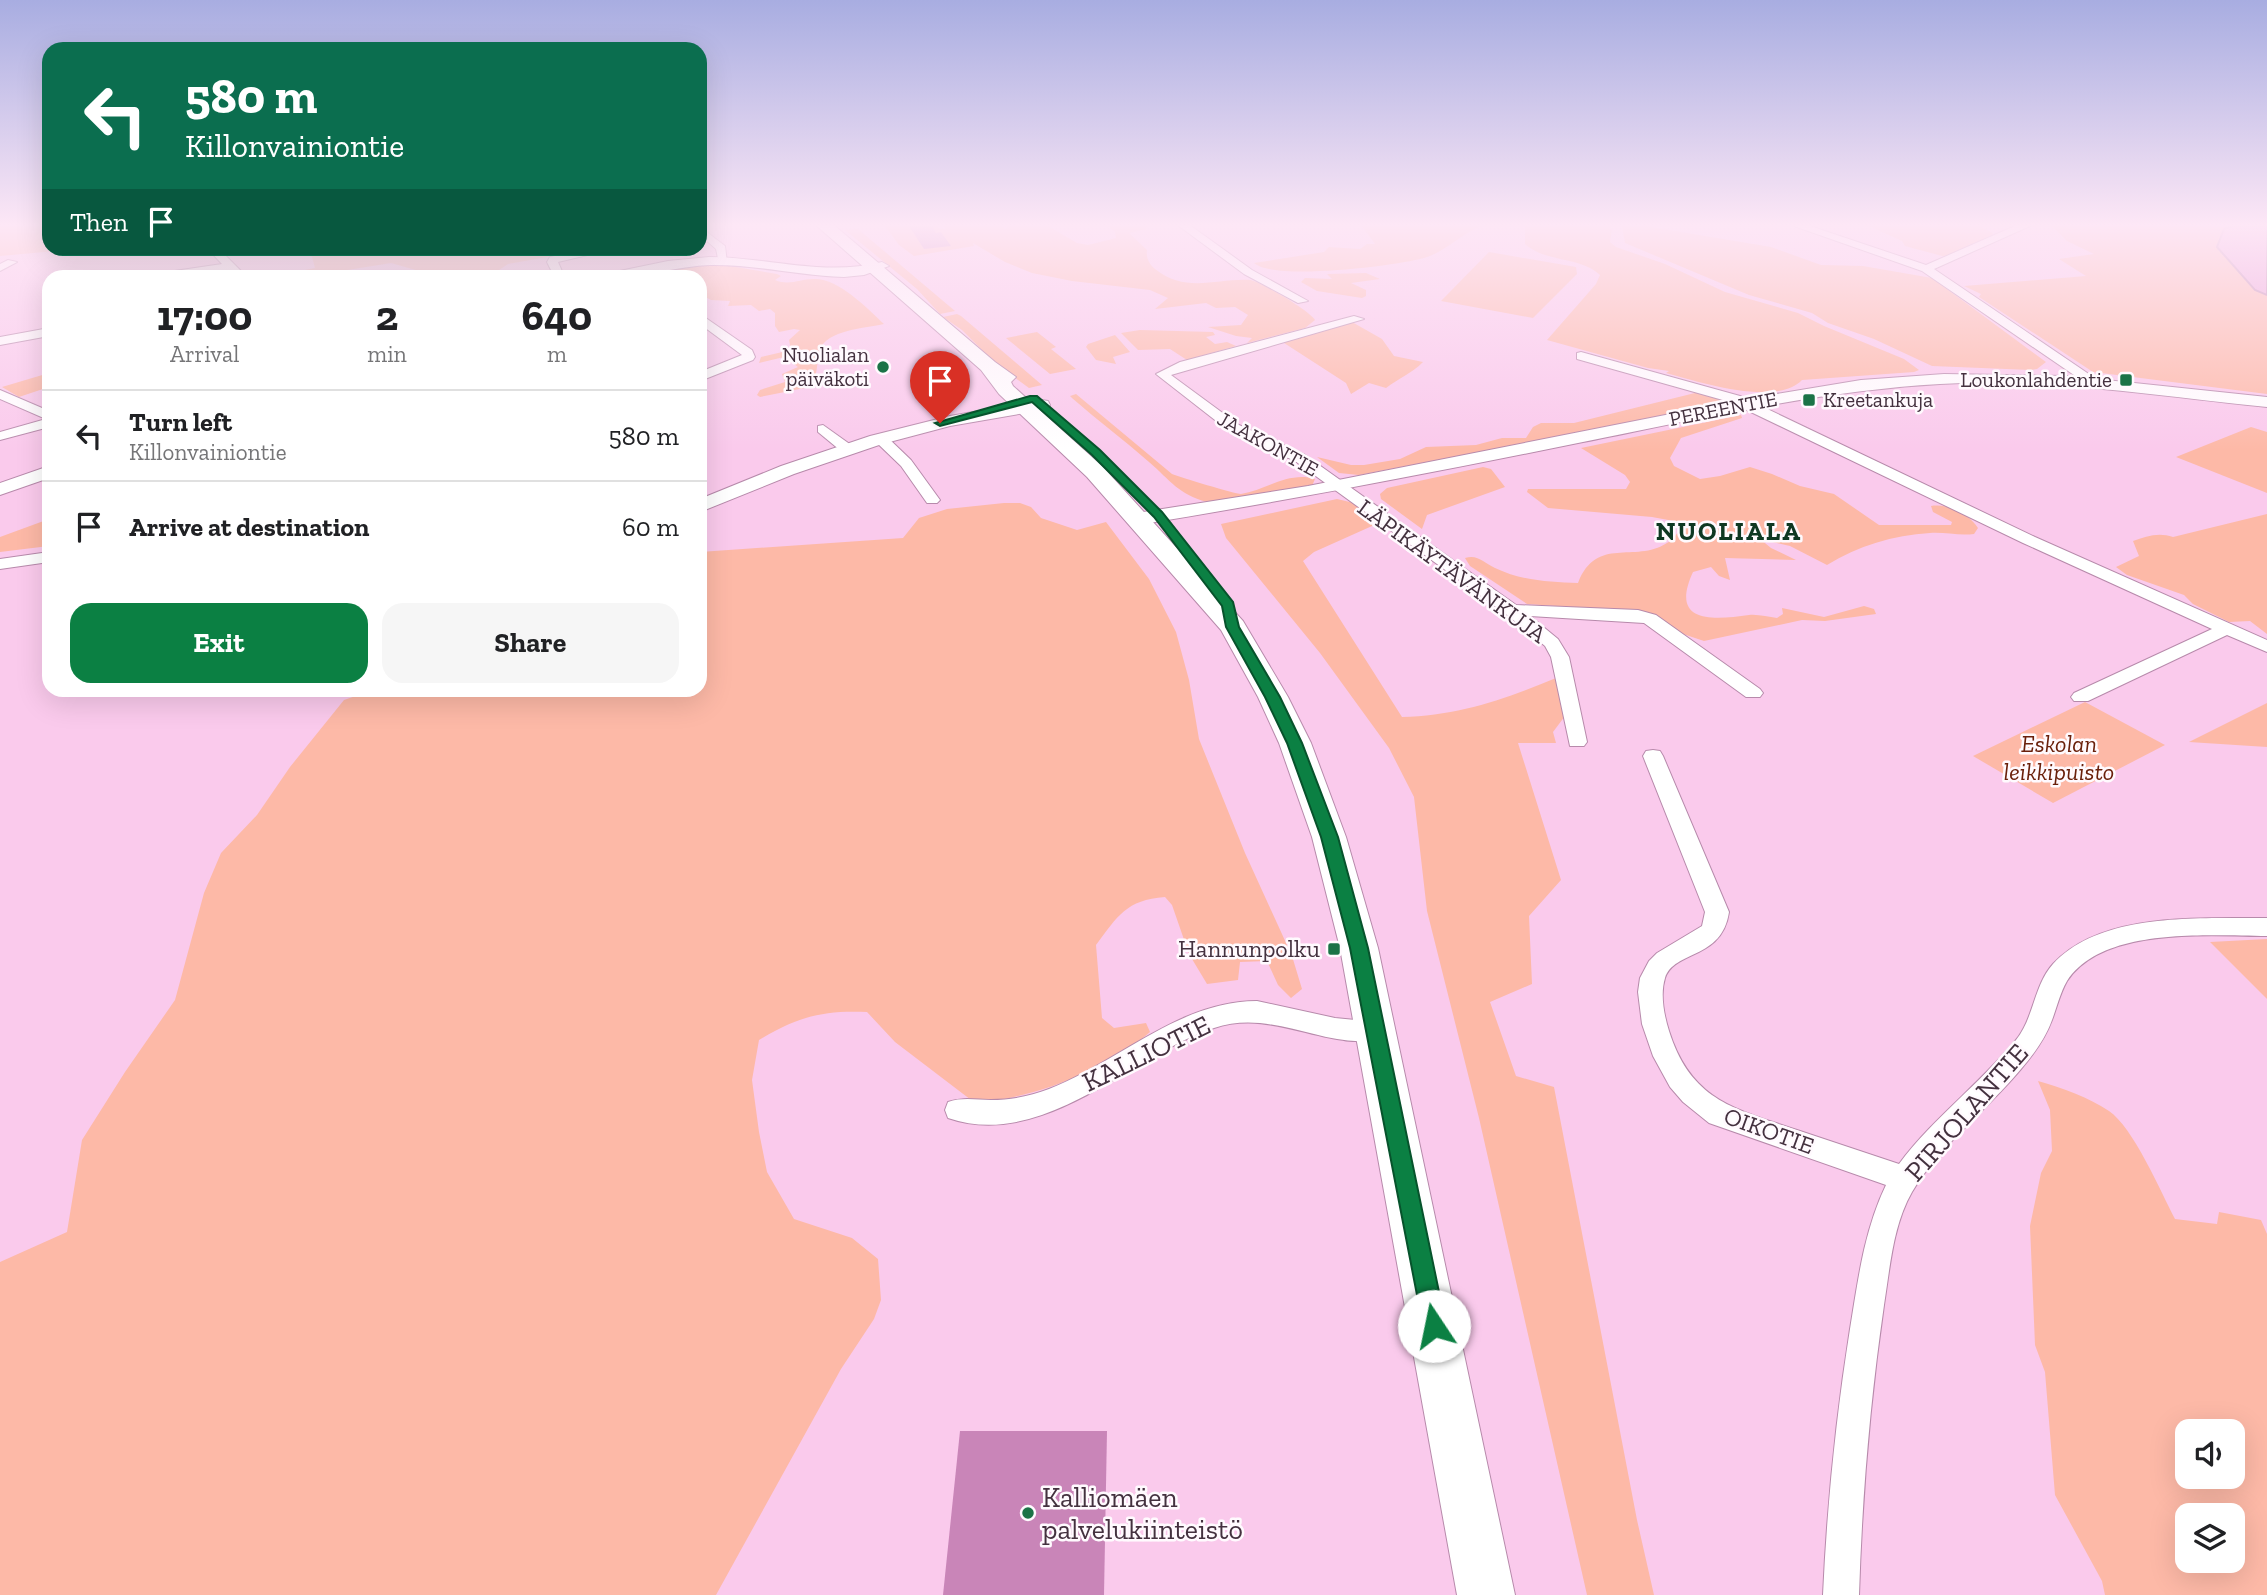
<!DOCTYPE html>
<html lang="en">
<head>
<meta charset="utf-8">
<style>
  body { margin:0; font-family:"Zilla Slab",serif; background:#f6f6f6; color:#202124; height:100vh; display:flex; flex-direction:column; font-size:26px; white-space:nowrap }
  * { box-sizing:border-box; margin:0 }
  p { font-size:23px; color:#757577 }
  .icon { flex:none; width:38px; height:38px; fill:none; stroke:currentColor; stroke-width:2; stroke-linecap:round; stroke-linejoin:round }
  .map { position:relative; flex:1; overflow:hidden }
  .side { position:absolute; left:42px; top:270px; width:665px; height:427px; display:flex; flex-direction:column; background:#fff; border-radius:21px; box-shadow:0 7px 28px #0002 }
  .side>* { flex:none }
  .guide { position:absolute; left:42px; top:42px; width:665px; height:214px; border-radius:21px; box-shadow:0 7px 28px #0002; background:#0b6e4f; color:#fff; overflow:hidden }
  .controls { position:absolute; left:2175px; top:1419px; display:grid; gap:14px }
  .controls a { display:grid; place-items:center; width:70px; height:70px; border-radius:14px; background:#fff; box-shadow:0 7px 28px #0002; font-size:35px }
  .pin { position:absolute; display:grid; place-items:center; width:60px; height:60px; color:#fff; margin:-72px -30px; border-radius:50% 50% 50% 0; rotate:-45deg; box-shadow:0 0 7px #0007 }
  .pin .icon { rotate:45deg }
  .me { position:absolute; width:77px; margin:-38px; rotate:349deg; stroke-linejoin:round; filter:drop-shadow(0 0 5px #0008) }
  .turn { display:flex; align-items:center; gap:24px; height:147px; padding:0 28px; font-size:32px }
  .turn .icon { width:91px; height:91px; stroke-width:2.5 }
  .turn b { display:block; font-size:49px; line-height:60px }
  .then { display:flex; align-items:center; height:66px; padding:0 28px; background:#0003; gap:14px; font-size:26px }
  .eta { display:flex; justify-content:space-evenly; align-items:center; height:119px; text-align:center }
  .eta b { font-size:42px; font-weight:700; line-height:49px }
  .cta { display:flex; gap:14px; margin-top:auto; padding:14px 28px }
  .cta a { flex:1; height:80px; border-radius:21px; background:#0b8043; color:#fff; font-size:28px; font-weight:700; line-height:80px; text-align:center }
  .cta a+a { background:#f6f6f6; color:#202124 }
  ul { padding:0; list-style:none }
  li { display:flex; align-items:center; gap:21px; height:91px; padding:0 28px; border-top:2px solid #e0e0e0 }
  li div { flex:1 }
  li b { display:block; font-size:26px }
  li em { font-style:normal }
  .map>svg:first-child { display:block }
  .green { fill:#fdb9a7; fill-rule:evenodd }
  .water { fill:#e9a3d7; stroke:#b881a9; stroke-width:2 }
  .building { fill:#c985b8 }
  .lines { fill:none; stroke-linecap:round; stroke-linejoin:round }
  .minor-casing { stroke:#b78aab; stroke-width:2 }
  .tertiary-casing { stroke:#b78aab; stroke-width:2 }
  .primary-casing { stroke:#b78aab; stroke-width:2 }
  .minor { fill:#fff; fill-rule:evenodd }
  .tertiary { fill:#fff; fill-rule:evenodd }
  .primary { fill:#fff; fill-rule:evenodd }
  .route { fill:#0b8043; stroke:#07532c; stroke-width:2 }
  .poi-dot { fill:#1b7347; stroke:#fffafe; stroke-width:2.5 }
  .labels { text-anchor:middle; stroke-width:5; stroke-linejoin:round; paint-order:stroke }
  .far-poi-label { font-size:21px; fill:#44313f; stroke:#fffafe; text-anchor:end }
  .far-street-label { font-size:21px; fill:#44313f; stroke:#fffafe }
  .street-label { font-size:24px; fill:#44313f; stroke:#fffafe }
  .park-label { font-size:24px; font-style:italic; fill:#6a200b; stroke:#fffafe }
  .poi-label { font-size:24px; fill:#44313f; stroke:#fffafe; text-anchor:end }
  .far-district-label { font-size:26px; font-weight:bold; letter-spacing:2px; fill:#0f3822; stroke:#fffafe }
  .near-street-label { font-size:28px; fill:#44313f; stroke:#fffafe }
  .near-poi-label { font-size:28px; fill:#44313f; stroke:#fffafe; text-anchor:start }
</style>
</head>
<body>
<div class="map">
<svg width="2267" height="1595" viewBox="0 0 2267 1595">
  <rect width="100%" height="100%" fill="#facaec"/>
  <!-- green -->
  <g class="green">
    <path d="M 0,226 L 49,226 L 49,248 L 77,249 L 0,256 Z"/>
    <path d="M 885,226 L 934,226 L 946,230 L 944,226 L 1001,226 L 1006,229 L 1008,226 L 1048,226 L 1077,243 L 1088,245 L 1116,238 L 1115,232 L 1108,226 L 1147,226 L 1146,229 L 1129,233 L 1147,250 C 1146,258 1149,264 1155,269 C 1186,294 1217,278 1250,280 C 1260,281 1311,312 1315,320 L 1305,328 L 1247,343 L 1252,338 L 1236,336 L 1208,327 L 1241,325 L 1248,315 L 1235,307 L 1216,308 L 1206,303 L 1155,309 L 1168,298 L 1150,290 L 1072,281 L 1032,273 L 1005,262 L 973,243 L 974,246 L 914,256 L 899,245 Z"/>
    <path d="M 1362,226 L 1481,226 C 1461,234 1445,252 1424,258 C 1395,266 1274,281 1254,263 L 1324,252 L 1329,247 L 1360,249 L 1367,244 L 1375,244 Z"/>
    <path d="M 1609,226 L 1612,230 L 1610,242 L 1616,247 L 1665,264 L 1725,292 L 1798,313 L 1824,326 L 1904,359 L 1919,370 L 1914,372 L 1802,380 C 1776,407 1699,382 1666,373 L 1669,371 L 1648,368 L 1547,340 L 1596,284 L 1600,275 C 1580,256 1546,263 1525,244 L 1525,227 Z"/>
    <path d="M 1645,226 L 1771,247 L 1821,265 L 1863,266 L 1932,278 L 2046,362 L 2037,369 L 2031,370 L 1932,366 L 1874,339 L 1828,323 L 1812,313 L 1749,295 L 1625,243 L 1622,226 Z"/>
    <path d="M 1869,226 L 1978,226 L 1993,233 L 1992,236 L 1946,257 L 1905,246 L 1902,241 Z"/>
    <path d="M 2052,226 L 2235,227 L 2217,247 L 2255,290 L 2267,295 L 2267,394 L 2093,372 L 1979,297 L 1981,294 L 1964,286 L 2086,276 L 2059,259 L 2094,254 L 2067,241 Z"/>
    <path d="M 858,229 L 955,311 L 940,314 L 917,289 L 845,230 Z"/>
    <path d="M 548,248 L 553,256 L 508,264 L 490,276 L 437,276 L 391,263 L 310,276 L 273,276 L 315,268 L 312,257 L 300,249 Z"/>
    <path d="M 1489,252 L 1576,267 L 1577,274 L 1533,318 L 1441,301 Z"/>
    <path d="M 686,265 L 724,265 L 777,274 L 781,276 L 775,280 C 789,286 800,279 814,279 C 838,278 867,308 884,324 C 866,328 826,330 820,350 C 815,367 820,370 810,387 L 760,397 L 757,395 L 760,390 L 785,382 L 782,374 L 798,367 L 784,357 L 759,363 L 761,357 L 791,350 L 789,340 L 800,330 L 794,329 L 779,332 L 775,326 L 775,313 L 770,309 L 759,311 L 751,305 L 728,306 L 730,301 L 711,300 L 700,294 L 700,276 L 664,276 L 657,269 Z"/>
    <path d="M 1366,273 L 1380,279 L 1351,283 L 1366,290 L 1366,296 L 1362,298 L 1317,291 L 1301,282 L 1305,278 L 1332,279 L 1327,274 Z"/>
    <path d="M 957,314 L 961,316 L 1042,385 L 1029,388 L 995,363 L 962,330 L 943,317 Z"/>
    <path d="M 1352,322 L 1382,339 L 1394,356 L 1423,362 C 1411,374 1399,378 1386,388 L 1369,383 L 1351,394 L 1346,383 L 1281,341 Z"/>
    <path d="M 1140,330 L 1213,332 L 1215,335 L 1206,337 L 1215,344 L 1227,342 L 1236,346 L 1187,360 L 1170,349 L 1138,350 L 1121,333 Z"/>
    <path d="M 1037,332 L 1056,347 L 1051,349 L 1076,369 L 1050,374 L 1006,338 Z"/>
    <path d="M 1115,335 L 1130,352 L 1113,357 L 1116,364 L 1096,360 L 1086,347 L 1088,344 Z"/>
    <path d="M 49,373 L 49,387 L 19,397 L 2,387 Z"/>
    <path d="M 1703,391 L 1723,402 L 1685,412 L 1359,475 L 1339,473 L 1317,457 L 1351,465 L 1364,465 L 1400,459 L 1426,447 L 1476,445 L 1502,438 L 1526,438 L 1533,427 L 1541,423 L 1574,423 Z"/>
    <path d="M 1076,394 L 1172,474 C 1180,477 1235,494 1241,494 C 1265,490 1289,471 1315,479 L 1312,486 L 1207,502 C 1178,494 1171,481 1149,462 C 1124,440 1097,420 1072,398 L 1070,396 Z"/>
    <path d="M 1741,415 L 1742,418 L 1681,438 L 1670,458 L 1674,466 L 1700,479 L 1720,476 L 1750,467 L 1772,474 L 1800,486 L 1834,494 L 1879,525 L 1951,525 L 1952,522 L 1933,512 L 1931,506 C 1948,503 1969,514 1978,528 L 1974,534 C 1959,536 1945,532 1930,533 C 1893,535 1858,546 1827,565 L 1790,546 L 1760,539 L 1771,548 L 1796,560 L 1725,558 L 1730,580 L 1719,576 L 1711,567 L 1693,572 C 1669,624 1713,620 1749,615 C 1758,614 1768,617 1777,618 L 1783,614 L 1782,608 L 1824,617 L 1864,606 L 1874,609 L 1876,614 L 1825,621 L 1802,620 L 1704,641 L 1680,633 L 1646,612 L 1527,604 L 1470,566 L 1465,558 C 1478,554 1484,563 1495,568 C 1522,581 1550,582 1578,583 C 1597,535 1634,564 1667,543 C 1673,540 1678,532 1682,527 L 1679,522 L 1652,517 L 1548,508 L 1527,492 L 1528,489 L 1626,489 L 1630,482 L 1625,475 L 1581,448 Z"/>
    <path d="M 2251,427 L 2267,432 L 2267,493 L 2176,457 Z"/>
    <path d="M 1483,467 L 1491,469 L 1505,487 L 1427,515 L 1422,529 L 1381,499 L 1380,494 L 1387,488 Z"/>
    <path d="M 1337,499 L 1354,503 L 1381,522 L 1314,552 L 1303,561 L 1402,717 C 1458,716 1506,699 1556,678 L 1565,716 L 1553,732 L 1556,743 L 1518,743 L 1561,880 L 1529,916 L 1532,984 L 1490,1002 L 1516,1076 L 1554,1087 L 1637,1520 L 1654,1595 L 1587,1595 L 1479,1118 L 1427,911 L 1414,797 L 1389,748 L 1320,653 L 1226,538 L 1221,524 Z"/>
    <path d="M 1004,503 L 1020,503 L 1031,507 L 1041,518 L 1077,530 L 1106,522 L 1149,579 L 1176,632 L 1189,680 L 1199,739 L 1245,853 L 1292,956 L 1302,989 L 1291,998 L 1278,985 L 1267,961 L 1240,962 L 1238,980 L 1207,984 L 1189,954 L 1172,905 L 1165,897 C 1126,900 1118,916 1096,945 L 1102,1018 L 1114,1028 L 1146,1023 L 1150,1032 C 1107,1071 1033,1098 975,1103 L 895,1042 L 867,1012 C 822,1010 797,1017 759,1040 L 752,1080 L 759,1132 L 767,1172 L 794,1219 L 852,1238 L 878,1259 L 881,1300 L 874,1319 L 841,1369 L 716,1595 L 0,1595 L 0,1262 L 67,1232 L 82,1140 L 125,1072 L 175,1000 L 204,893 L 221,853 L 257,815 L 290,767 L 344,700 L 373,690 L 700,690 L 700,552 L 903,538 L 919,518 L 947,509 Z"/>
    <path d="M 2267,514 L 2267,634 L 2250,621 L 2229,622 L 2193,604 L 2184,595 L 2127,575 L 2116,567 L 2139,556 L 2133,541 C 2146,536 2159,532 2173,537 Z"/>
    <path d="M 49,519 L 49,546 L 0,552 L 0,537 Z"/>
    <path d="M 2085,702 L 2165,745 L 2053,803 L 1973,756 Z"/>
    <path d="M 2267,703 L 2267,747 L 2189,742 Z"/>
    <path d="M 2267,939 L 2267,999 L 2210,942 Z"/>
    <path d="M 2038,1081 C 2063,1088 2088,1097 2109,1111 C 2133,1127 2161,1192 2175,1219 L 2217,1224 L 2219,1212 L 2261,1220 L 2267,1234 L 2267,1595 L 2105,1595 L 2102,1581 L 2055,1495 L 2045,1372 L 2035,1345 L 2030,1226 L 2041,1173 L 2052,1151 L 2050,1110 ZM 2188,1432 L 2233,1432 L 2233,1477 L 2188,1477 ZM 2188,1516 L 2233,1516 L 2233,1561 L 2188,1561 Z"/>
  </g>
  <!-- water -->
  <path class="water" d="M 2233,226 L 2267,226 L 2267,295 L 2255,290 L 2217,247 L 2224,229 Z"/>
  <!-- building -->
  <g class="building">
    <path d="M 909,226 L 932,226 L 936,233 L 941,232 L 951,246 L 924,249 Z"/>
    <path d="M 960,1431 L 1107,1431 L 1104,1595 L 943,1595 Z"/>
  </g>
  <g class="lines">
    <defs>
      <g id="minor">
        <path d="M 1179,226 L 1191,226 L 1252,270 L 1308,301 L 1298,303 L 1244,274 Z"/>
        <path d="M 1794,226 L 1810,226 L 1926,265 L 2015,226 L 2030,226 L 1934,269 L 2102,383 L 2095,387 L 2090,386 L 1922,271 Z"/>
        <path d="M 700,227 L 725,246 L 727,263 L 719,263 L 716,249 L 700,235 Z"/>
        <path d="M 207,248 L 218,248 L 242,272 L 242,276 L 234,276 L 228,270 L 181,276 L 155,276 L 161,273 L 222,264 Z"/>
        <path d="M 593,248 L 617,248 L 558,262 L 564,276 L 554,276 L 547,262 L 550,257 Z"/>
        <path d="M 8,260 L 17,262 L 0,271 L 0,264 Z"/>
        <path d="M 700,314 L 752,350 L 755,357 L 753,360 L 700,381 L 700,372 L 742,355 L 700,324 Z"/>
        <path d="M 1354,316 L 1364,319 L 1171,375 L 1239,425 L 1305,455 L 1516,605 L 1638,610 L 1656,615 L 1760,689 L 1763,693 L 1760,697 L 1746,697 L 1644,623 L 1530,616 L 1558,639 L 1569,657 L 1587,742 L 1584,746 L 1570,746 L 1551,657 L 1545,646 L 1506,614 L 1295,461 L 1229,431 L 1156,374 L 1180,362 Z"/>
        <path d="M 49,328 L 49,336 L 0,345 L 0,337 Z"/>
        <path d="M 1581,352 L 1740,396 L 2035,537 L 2267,640 L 2267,652 L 2227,635 L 2088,701 L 2074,701 L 2071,697 L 2074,693 L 2212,629 L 2023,543 L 1730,402 L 1577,359 L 1577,353 Z"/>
        <path d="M 0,390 L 49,411 L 49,427 L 0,440 L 0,432 L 46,419 L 0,399 Z"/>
        <path d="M 823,425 L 851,445 L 851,451 L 841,451 L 818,432 L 818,426 Z"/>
        <path d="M 881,435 L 886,436 L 911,460 L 940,500 L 937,503 L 927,503 L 901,466 L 876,442 L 874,439 Z"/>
        <path d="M 49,552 L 49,562 L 0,569 L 0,559 Z"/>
        <path d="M 1653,750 L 1660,751 L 1663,756 L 1729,912 C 1722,960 1674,950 1665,978 C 1660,994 1664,1015 1669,1031 C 1691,1101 1735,1109 1797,1130 C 1831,1141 1865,1153 1899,1164 C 1933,1118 1980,1084 2016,1040 C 2034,1018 2034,985 2053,964 C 2102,911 2202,919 2267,918 L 2267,936 C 2210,936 2103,926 2067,981 C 2060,993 2057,1007 2052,1020 C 2045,1039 2034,1054 2021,1069 C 1986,1111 1940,1145 1912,1192 C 1893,1225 1890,1267 1884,1305 C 1870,1401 1862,1498 1859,1595 L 1823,1595 C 1827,1506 1836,1417 1850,1329 C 1858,1280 1864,1231 1886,1185 L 1709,1123 L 1683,1102 L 1670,1087 L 1653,1056 L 1642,1024 L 1638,992 L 1640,978 L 1649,961 L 1657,953 L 1702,926 L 1705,912 L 1643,756 L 1646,751 Z"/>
        <path d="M 1257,1001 L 1335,1018 L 1386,1023 L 1390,1030 L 1386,1037 C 1331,1055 1276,1007 1214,1028 C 1132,1055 1043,1151 948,1118 L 945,1110 L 948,1102 C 962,1097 977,1100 991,1100 C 1011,1100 1031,1096 1049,1089 C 1119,1062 1179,1001 1257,1001 Z"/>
      </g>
      <g id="tertiary">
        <path d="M 709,257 C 767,257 824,277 882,262 L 889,266 L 864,275 L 844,277 C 799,276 754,264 710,265 C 676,266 641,279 608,276 L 610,273 L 668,261 Z"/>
        <path d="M 1944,374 L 2068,376 L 2267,397 L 2267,407 C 2159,396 2049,378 1940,384 C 1818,391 1698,419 1578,443 C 1431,473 1285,501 1137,525 L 1127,519 L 1137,513 L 1308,486 L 1746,399 L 1861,380 Z"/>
        <path d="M 1042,400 L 1048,401 L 1050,405 L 1048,409 L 950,426 L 882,444 L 794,474 L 700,512 L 700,499 L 781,466 L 870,436 L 950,416 Z"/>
        <path d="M 49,466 L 49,478 L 0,495 L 0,483 Z"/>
      </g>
      <path id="primary" d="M 817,226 L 835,226 L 995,362 L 1016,377 L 1011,382 L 1013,386 L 1103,467 L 1243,621 L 1288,697 L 1311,743 L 1346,837 L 1378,948 L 1515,1595 L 1457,1595 L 1340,948 L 1312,837 L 1279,743 L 1258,697 L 1221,630 L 1087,477 L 999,394 L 981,370 Z"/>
    </defs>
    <!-- minor casing -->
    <use href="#minor" class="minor-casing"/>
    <!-- tertiary casing -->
    <use href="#tertiary" class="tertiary-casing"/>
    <!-- primary casing -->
    <use href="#primary" class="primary-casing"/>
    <!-- minor -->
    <use href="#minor" class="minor"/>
    <!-- tertiary -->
    <use href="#tertiary" class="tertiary"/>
    <!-- primary -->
    <use href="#primary" class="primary"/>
  </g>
  <!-- sky -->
  <linearGradient id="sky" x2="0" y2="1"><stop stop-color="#a8ade1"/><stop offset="0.5" stop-color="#fde7f6"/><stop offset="1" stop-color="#fde7f6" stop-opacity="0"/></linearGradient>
  <rect width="2267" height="450" fill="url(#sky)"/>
  <!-- route -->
  <path class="route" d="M 1030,396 L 1037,396 L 1100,450 L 1162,512 L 1233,602 L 1239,627 L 1280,697 L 1302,743 L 1338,837 L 1368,948 L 1446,1326 L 1443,1334 L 1434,1337 L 1426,1334 L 1423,1326 L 1350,948 L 1321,837 L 1287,743 L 1265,697 L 1226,627 L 1222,606 L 1154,517 L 1092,455 L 1032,402 L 940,426 L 935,423 Z"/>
  <!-- markers -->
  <g class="poi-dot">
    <circle cx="883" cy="367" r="7"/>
    <rect x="2119" y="373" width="14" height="14" rx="3.5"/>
    <rect x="1802" y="393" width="14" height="14" rx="3.5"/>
    <rect x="1327" y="942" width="14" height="14" rx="3.5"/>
    <circle cx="1028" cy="1513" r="7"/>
  </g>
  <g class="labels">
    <!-- far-poi labels -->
    <g class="far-poi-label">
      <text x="869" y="362">Nuolialan<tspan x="869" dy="24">päiväkoti</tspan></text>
      <text x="2112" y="387">Loukonlahdentie</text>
      <text x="1823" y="407" text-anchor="start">Kreetankuja</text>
    </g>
    <!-- far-street labels -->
    <g class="far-street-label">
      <text transform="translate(1723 409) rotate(-11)" y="7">PEREENTIE</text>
      <text transform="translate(1268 444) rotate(29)" y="7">JAAKONTIE</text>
    </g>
    <!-- street labels -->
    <g class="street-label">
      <text transform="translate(1452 571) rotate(36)" y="8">LÄPIKÄYTÄVÄNKUJA</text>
      <text transform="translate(1769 1131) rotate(20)" y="8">OIKOTIE</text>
    </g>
    <!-- park labels -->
    <g class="park-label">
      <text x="2059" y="752">Eskolan<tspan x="2059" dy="28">leikkipuisto</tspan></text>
    </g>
    <!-- poi labels -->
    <g class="poi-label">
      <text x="1320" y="957">Hannunpolku</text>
    </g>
    <!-- far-district labels -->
    <g class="far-district-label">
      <text x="1729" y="540">NUOLIALA</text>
    </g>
    <!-- near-street labels -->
    <g class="near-street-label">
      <text transform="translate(1146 1053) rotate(-26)" y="10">KALLIOTIE</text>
      <text transform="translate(1966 1112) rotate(-49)" y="10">PIRJOLANTIE</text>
    </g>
    <!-- near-poi labels -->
    <g class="near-poi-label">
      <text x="1042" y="1507">Kalliomäen<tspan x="1042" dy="32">palvelukiinteistö</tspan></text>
    </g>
  </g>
</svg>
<div class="controls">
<a><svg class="icon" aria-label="sound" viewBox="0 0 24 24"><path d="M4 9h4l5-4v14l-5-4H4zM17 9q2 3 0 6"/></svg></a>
<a><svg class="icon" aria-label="layers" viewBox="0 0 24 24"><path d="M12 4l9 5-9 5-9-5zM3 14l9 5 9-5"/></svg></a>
</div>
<div class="pin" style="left:940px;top:423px;background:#d93025"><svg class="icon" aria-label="arrive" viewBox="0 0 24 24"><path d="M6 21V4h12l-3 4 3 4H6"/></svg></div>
<svg class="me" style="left:1434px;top:1326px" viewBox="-20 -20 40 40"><circle r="19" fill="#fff"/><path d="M0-13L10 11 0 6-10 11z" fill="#0b8043"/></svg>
<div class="guide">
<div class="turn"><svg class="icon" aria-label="left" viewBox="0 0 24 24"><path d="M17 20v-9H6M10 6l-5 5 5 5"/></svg><div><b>580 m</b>Killonvainiontie</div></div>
<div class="then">Then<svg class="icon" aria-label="arrive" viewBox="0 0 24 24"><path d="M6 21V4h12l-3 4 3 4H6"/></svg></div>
</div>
<section class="side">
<div class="eta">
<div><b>17:00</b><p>Arrival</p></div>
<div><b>2</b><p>min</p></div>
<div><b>640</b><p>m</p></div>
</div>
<ul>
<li><svg class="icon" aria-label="left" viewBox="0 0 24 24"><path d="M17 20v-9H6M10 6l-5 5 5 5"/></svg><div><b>Turn left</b><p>Killonvainiontie</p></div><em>580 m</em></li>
<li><svg class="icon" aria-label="arrive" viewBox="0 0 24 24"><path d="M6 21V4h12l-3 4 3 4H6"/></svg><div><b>Arrive at destination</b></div><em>60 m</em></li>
</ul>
<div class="cta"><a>Exit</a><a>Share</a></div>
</section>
</div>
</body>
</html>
